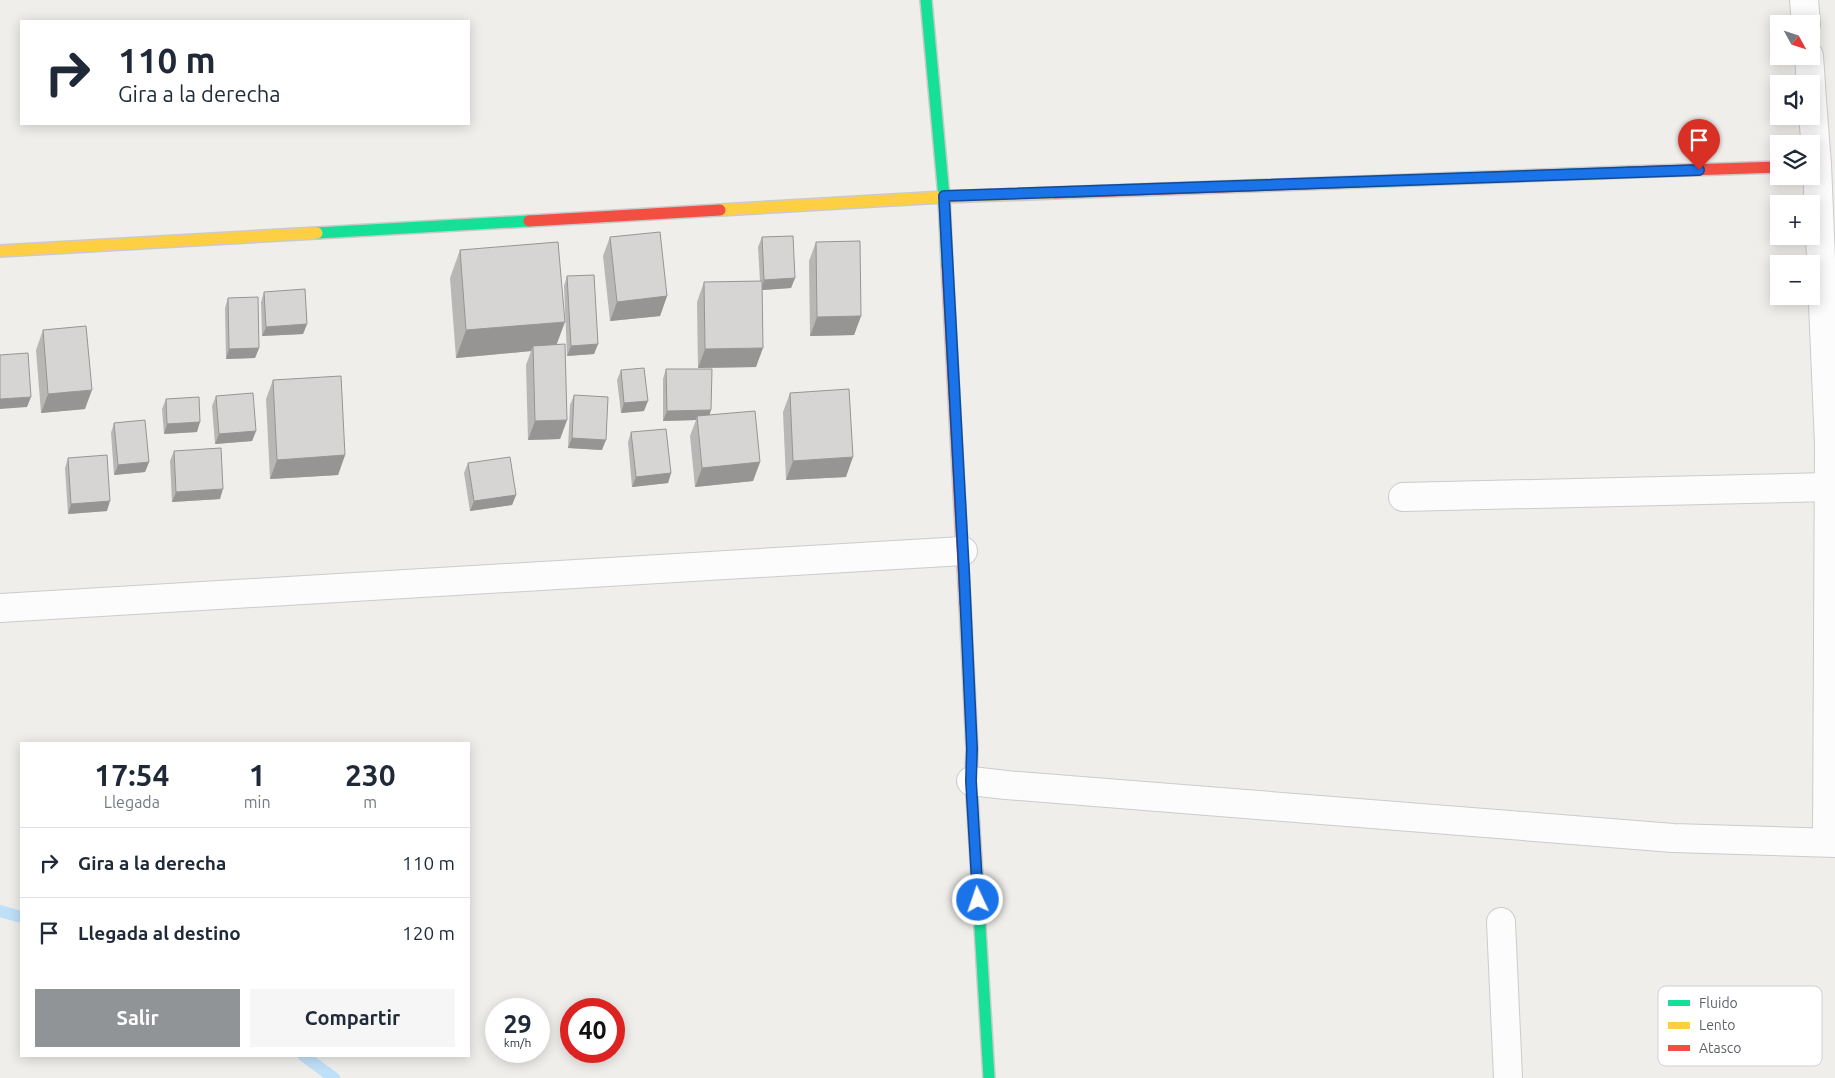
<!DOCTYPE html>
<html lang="es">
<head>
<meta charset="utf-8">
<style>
  body { margin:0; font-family:Ubuntu,sans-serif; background:#f6f6f7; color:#1f2937; height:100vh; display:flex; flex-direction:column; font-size:19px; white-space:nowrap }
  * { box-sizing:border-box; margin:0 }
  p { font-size:16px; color:#747a83 }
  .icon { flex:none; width:28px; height:28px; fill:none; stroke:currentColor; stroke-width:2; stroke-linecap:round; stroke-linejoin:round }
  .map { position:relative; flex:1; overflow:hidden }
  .side { position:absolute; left:20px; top:742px; width:450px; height:315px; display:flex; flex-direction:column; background:#fff; border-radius:0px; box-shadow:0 2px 12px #0003 }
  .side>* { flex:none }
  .top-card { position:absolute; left:20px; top:20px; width:450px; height:105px; border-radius:0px; box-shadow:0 2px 12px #0003; background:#fff; color:#1f2937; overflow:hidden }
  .needle { width:32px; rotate:130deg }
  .controls { position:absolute; left:1770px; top:15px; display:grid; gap:10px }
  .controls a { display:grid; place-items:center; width:50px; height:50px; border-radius:0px; background:#fff; box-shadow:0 2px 12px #0003; font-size:25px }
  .speed { position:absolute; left:485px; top:998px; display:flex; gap:10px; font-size:25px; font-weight:700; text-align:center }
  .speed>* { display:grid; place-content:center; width:65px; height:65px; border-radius:50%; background:#fff; box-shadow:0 2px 12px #0003; line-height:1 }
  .speed small { font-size:12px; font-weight:400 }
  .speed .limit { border:8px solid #d22; background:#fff; color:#111 }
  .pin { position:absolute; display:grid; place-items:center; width:42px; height:42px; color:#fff; margin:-51px -21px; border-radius:50% 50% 50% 0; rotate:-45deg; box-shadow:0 0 5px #0007 }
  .pin .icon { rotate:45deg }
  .me { position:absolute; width:55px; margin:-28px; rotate:357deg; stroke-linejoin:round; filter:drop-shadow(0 0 4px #0008) }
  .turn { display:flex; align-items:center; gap:18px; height:105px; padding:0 15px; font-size:22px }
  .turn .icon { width:65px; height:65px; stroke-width:2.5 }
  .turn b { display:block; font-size:35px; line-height:42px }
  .eta { display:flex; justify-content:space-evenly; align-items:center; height:85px; text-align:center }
  .eta b { font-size:30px; font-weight:700; line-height:35px }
  .button { display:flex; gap:10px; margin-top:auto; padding:10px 15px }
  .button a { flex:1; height:58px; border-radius:0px; background:#919496; color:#fff; font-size:20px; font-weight:700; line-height:58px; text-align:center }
  .button a+a { background:#f6f6f7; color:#1f2937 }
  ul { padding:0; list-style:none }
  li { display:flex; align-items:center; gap:15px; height:70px; padding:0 15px; border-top:1px solid #e0e1e3 }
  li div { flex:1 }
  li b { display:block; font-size:19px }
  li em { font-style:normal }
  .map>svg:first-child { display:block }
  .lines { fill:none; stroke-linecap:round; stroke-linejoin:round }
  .stream { stroke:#bfe0f9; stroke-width:12 }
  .street-casing { stroke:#cbcccc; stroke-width:30 }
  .fast-casing { stroke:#cacacb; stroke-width:14 }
  .slow-casing { stroke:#cacacb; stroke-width:14 }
  .jam-casing { stroke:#cacacb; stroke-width:14 }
  .street { stroke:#fdfcfc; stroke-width:28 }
  .fast { stroke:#16e098; stroke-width:11 }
  .slow { stroke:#ffcf43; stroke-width:11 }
  .jam { stroke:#f24e42; stroke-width:11 }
  .wall { fill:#b8b7b5 }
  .shaded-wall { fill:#969594 }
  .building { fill:#d6d5d3; stroke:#969594 }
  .route-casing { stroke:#114b97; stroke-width:12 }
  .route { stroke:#1a73e8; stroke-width:9 }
  .key { fill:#fff; stroke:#cfd0d2; stroke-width:1 }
  .key-label { font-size:14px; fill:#5f6368 }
</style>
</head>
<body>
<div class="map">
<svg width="1835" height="1078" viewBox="0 0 1835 1078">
  <rect width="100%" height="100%" fill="#efeeea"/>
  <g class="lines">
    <!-- stream -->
    <g class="stream">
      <path d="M 0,911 L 21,917"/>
      <path d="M 304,1056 L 334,1078"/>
    </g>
    <defs>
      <g id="street">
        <path d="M 1804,0 L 1806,24"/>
        <path d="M 1809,56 L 1811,84"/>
        <path d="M 1811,87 L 1817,165 L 1829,444 L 1827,842"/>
        <path d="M 1403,497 L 1829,487"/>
        <path d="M 0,608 L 963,551"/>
        <path d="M 971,781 L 1006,785 L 1673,838 L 1835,843"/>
        <path d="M 1501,922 L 1508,1078"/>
      </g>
      <g id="fast">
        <path d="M 926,0 L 944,197 L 947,265"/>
        <path d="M 1358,182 L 1628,172"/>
        <path d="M 317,233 L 529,221"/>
        <path d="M 976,860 L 989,1078"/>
      </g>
      <g id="slow">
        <path d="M 720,210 L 944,197 L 1055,193"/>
        <path d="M 0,251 L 317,233"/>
        <path d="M 965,604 L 972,749 L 971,781 L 976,860"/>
      </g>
      <g id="jam">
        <path d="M 1628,172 L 1779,167"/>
        <path d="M 1055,193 L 1358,182"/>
        <path d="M 529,221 L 720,210"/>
        <path d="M 947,265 L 965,604"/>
      </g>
    </defs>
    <!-- street casing -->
    <use href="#street" class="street-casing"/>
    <!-- fast casing -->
    <use href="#fast" class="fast-casing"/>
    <!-- slow casing -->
    <use href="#slow" class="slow-casing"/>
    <!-- jam casing -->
    <use href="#jam" class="jam-casing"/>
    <!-- street -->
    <use href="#street" class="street"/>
    <!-- fast -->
    <use href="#fast" class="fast"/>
    <!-- slow -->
    <use href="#slow" class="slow"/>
    <!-- jam -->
    <use href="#jam" class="jam"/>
  </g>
  <!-- wall -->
  <g class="wall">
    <path d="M 610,237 L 667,296 L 660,316 L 610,321 L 603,256 Z"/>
    <path d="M 762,237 L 795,278 L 791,288 L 762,290 L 756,367 L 698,368 L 697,302 L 704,282 L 760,281 L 758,247 Z"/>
    <path d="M 816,242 L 861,316 L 854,335 L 810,336 L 809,261 Z"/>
    <path d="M 460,250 L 556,344 L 567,420 L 560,439 L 528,440 L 526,365 L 531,351 L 456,358 L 450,278 Z"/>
    <path d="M 567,276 L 598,344 L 594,354 L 567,356 L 564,286 Z"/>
    <path d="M 264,292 L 307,324 L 303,334 L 262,336 L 261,302 Z"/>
    <path d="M 228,298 L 259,348 L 255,358 L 226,359 L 225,308 Z"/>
    <path d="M 43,330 L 85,409 L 41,413 L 36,350 Z"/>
    <path d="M 666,369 L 710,415 L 760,462 L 753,481 L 695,487 L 690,436 L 696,420 L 663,421 L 663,379 Z"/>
    <path d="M 621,370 L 644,411 L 621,413 L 617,380 Z"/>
    <path d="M 273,380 L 345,455 L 338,475 L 270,479 L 266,399 Z"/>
    <path d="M 790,393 L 846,477 L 786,480 L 783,412 Z"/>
    <path d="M 574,395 L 602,450 L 568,448 L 570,405 Z"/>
    <path d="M 216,396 L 256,431 L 252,441 L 215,444 L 212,406 Z"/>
    <path d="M 166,399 L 197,432 L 164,434 L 162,409 Z"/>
    <path d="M 114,423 L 149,462 L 145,472 L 114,475 L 111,433 Z"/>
    <path d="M 631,432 L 671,473 L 668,483 L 632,487 L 628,442 Z"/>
    <path d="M 174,451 L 220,499 L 172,502 L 170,461 Z"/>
    <path d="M 68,458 L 107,511 L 68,514 L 65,468 Z"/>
    <path d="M 468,463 L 516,495 L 512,505 L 470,511 L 464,473 Z"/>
  </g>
  <!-- shaded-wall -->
  <g class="shaded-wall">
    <path d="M 795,278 L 791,288 L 761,290 L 764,280 Z"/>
    <path d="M 667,296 L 660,316 L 610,321 L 617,302 Z"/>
    <path d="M 861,316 L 854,335 L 810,336 L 817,317 Z"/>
    <path d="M 565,322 L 555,349 L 533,346 L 531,351 L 456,358 L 466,330 Z"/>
    <path d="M 307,324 L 303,334 L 262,336 L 266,327 Z"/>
    <path d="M 598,344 L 594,354 L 567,356 L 571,346 Z"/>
    <path d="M 259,348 L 255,358 L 226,359 L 229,349 Z"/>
    <path d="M 763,348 L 756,367 L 698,368 L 705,349 Z"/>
    <path d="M 92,390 L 85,409 L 41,413 L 48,394 Z"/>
    <path d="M 31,397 L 27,407 L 0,409 L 0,399 Z"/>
    <path d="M 648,401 L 644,411 L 621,413 L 624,403 Z"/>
    <path d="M 711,410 L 708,420 L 697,416 L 696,420 L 663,421 L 667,411 Z"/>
    <path d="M 567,420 L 560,439 L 528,440 L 535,421 Z"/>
    <path d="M 200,422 L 197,432 L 164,434 L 167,424 Z"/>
    <path d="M 256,431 L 252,441 L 215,444 L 219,434 Z"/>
    <path d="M 572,438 L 606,440 L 602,450 L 568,448 Z"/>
    <path d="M 345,455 L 338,475 L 270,479 L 277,460 Z"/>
    <path d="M 853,457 L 846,477 L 786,480 L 793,461 Z"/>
    <path d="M 149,462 L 145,472 L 114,475 L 118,465 Z"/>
    <path d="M 760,462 L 753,481 L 695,487 L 702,468 Z"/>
    <path d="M 671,473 L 668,483 L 632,487 L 636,477 Z"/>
    <path d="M 223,489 L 220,499 L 172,502 L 176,492 Z"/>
    <path d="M 516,495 L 512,505 L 470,511 L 474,501 Z"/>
    <path d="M 110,501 L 107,511 L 68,514 L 71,504 Z"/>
  </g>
  <!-- building -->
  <g class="building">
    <path d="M 660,232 L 667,296 L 617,302 L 610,237 Z"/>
    <path d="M 793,236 L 795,278 L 764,280 L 762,237 Z"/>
    <path d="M 860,241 L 861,316 L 817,317 L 816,242 Z"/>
    <path d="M 558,242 L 565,322 L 466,330 L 460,250 Z"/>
    <path d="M 594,275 L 598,344 L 571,346 L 567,276 Z"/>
    <path d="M 762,281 L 763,348 L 705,349 L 704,282 Z"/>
    <path d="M 305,289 L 307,324 L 266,327 L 264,292 Z"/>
    <path d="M 258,297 L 259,348 L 229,349 L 228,298 Z"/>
    <path d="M 86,326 L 92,390 L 48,394 L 43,330 Z"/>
    <path d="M 565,344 L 567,420 L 535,421 L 533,346 Z"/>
    <path d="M 28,353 L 31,397 L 0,399 L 0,355 Z"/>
    <path d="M 644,368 L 648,401 L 624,403 L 621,370 Z"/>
    <path d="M 666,369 L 712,369 L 711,410 L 667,411 Z"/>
    <path d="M 341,376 L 345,455 L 277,460 L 273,380 Z"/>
    <path d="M 849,389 L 853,457 L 793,461 L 790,393 Z"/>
    <path d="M 253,393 L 256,431 L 219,434 L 216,396 Z"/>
    <path d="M 574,395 L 608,397 L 606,440 L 572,438 Z"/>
    <path d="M 199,397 L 200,422 L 167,424 L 166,399 Z"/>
    <path d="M 755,411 L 760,462 L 702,468 L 697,416 Z"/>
    <path d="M 145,420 L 149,462 L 118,465 L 114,423 Z"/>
    <path d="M 666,429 L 671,473 L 636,477 L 631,432 Z"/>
    <path d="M 221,448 L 223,489 L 176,492 L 174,451 Z"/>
    <path d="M 107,455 L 110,501 L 71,504 L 68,458 Z"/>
    <path d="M 510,457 L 516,495 L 474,501 L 468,463 Z"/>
  </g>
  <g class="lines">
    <defs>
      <path id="route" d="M 978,900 L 971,781 L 972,749 L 964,571 L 944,196 L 1699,170"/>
    </defs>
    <!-- route casing -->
    <use href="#route" class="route-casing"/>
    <!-- route -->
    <use href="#route" class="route"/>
  </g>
  <!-- legend -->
  <rect x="1658" y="986" width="164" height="80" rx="8" class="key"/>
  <rect x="1668" y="1000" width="22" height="6" fill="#16e098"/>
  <rect x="1668" y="1022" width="22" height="7" fill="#ffcf43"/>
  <rect x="1668" y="1045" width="22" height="6" fill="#f24e42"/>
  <g class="key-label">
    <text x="1699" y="1008">Fluido</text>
    <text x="1699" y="1030">Lento</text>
    <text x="1699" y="1053">Atasco</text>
  </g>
</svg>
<div class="controls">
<a><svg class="needle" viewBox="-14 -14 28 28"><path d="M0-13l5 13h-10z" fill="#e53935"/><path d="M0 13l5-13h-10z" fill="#747a83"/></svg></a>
<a><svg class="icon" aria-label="sound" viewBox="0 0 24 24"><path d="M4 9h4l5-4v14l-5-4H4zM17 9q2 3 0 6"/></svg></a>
<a><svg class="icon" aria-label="layers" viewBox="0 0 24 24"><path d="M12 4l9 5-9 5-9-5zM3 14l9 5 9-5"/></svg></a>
<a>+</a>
<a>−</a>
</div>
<div class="speed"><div>29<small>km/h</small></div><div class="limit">40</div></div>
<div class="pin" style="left:1699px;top:170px;background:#d93025"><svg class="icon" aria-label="arrive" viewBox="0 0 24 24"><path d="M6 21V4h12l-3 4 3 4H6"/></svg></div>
<svg class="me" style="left:978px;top:900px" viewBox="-20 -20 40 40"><circle r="17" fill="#1a73e8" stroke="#fff" stroke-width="3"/><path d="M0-11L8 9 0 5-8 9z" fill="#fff"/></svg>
<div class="top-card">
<div class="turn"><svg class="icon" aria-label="right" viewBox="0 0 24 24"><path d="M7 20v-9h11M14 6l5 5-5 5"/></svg><div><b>110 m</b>Gira a la derecha</div></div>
</div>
<section class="side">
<div class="eta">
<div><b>17:54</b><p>Llegada</p></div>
<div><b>1</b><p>min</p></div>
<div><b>230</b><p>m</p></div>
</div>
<ul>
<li><svg class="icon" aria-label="right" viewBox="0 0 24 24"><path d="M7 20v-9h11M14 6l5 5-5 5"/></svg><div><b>Gira a la derecha</b></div><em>110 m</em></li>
<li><svg class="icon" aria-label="arrive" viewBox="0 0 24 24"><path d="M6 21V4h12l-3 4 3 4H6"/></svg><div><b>Llegada al destino</b></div><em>120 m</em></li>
</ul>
<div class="button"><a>Salir</a><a>Compartir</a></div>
</section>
</div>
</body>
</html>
